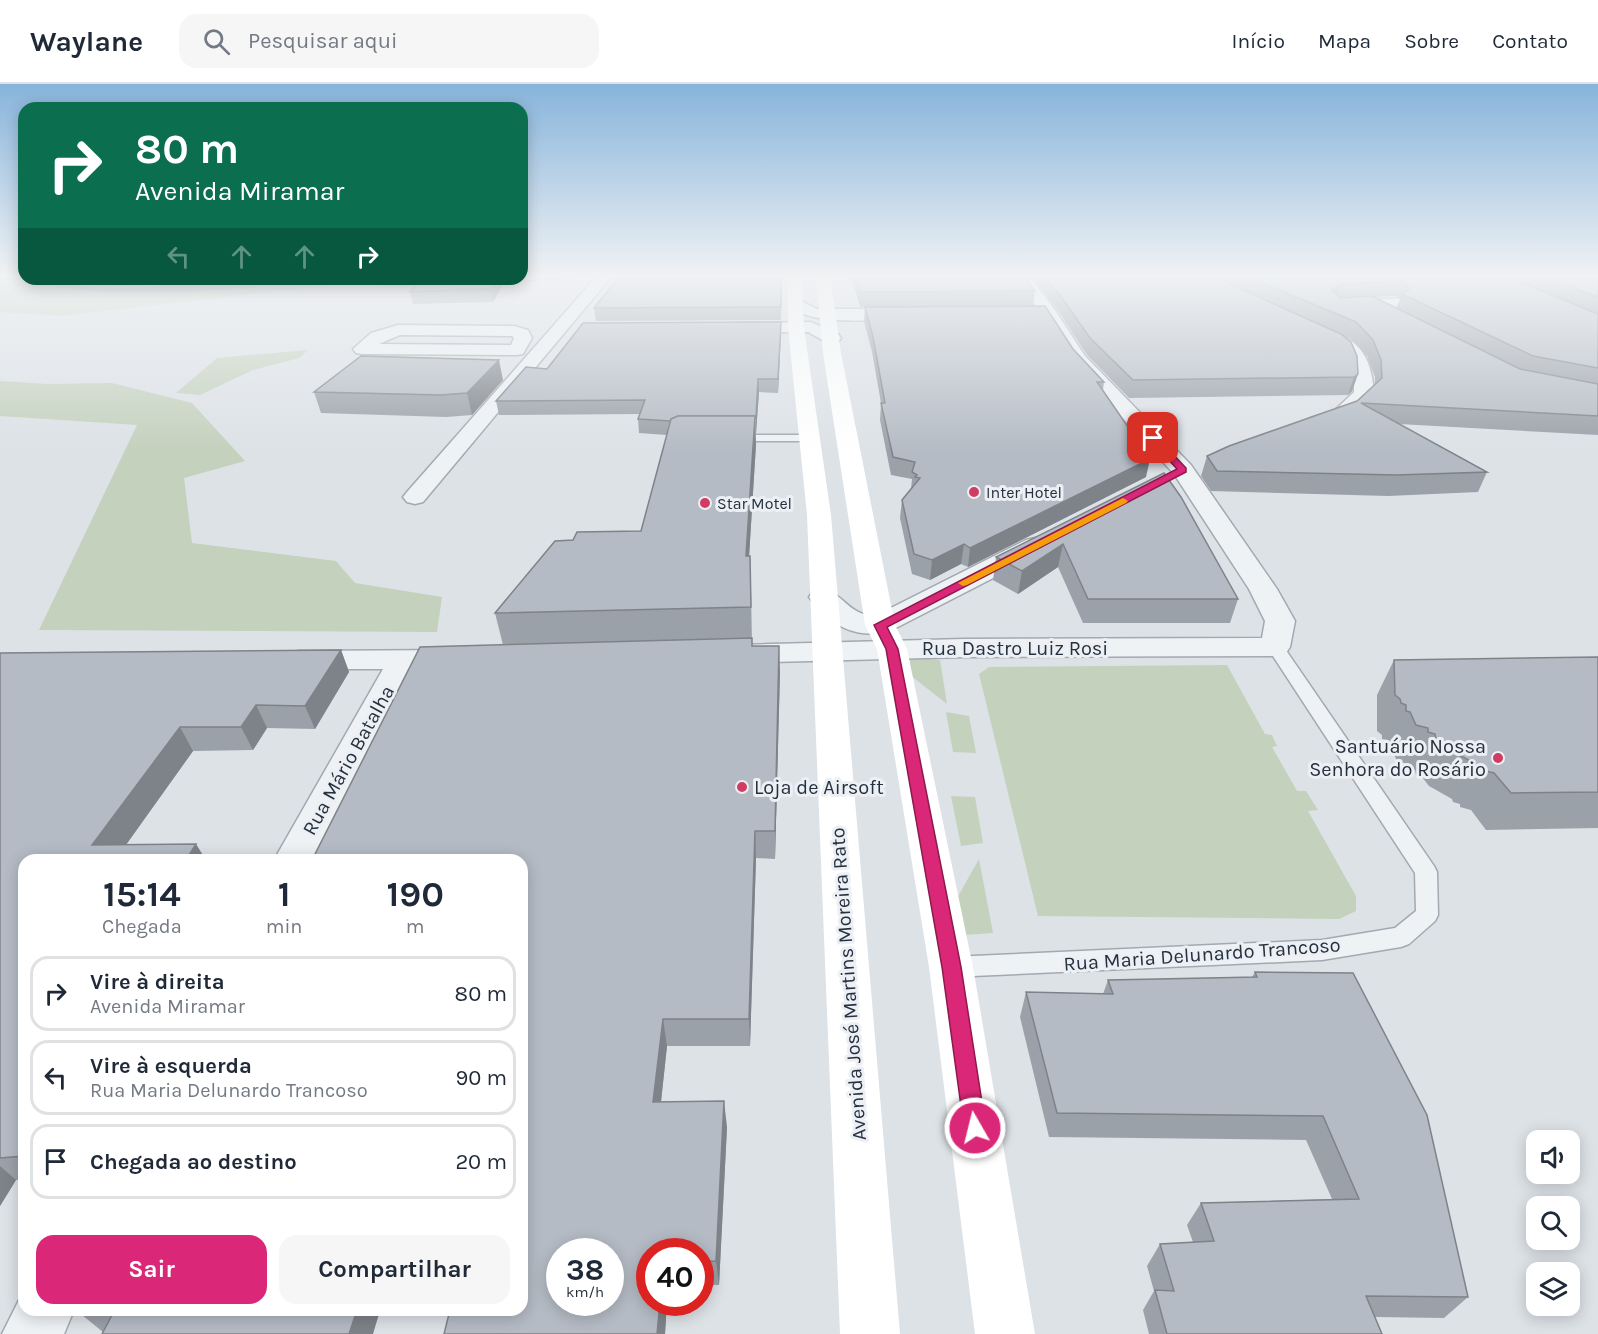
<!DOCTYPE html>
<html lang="pt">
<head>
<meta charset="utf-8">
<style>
  body { margin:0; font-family:Karla,sans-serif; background:#f6f6f7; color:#1f2937; height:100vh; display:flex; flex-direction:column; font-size:22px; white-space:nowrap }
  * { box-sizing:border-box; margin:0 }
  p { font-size:20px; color:#747a83 }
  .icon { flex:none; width:33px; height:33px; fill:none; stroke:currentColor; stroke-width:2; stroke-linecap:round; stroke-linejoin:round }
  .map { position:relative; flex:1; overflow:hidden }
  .sheet { position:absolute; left:18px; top:770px; width:510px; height:462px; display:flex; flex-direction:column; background:#fff; border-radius:18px; box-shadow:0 3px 15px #0003 }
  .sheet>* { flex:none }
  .guide { position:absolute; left:18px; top:18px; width:510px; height:183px; border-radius:18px; box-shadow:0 3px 15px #0003; background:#0b6e4f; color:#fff; overflow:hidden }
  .fabs { position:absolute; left:1526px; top:1046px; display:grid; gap:12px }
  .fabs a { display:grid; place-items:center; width:54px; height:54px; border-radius:12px; background:#fff; box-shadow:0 3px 15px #0003; font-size:30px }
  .speed { position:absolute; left:546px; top:1154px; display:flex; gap:12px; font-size:30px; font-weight:700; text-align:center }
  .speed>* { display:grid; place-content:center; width:78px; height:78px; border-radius:50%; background:#fff; box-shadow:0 3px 15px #0003; line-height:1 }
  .speed small { font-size:15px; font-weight:400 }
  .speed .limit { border:9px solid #d22; background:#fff; color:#111 }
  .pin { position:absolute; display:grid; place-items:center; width:51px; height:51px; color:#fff; margin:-26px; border-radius:12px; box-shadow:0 3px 9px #0006 }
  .me { position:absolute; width:66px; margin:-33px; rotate:352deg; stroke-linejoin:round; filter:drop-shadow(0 0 4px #0008) }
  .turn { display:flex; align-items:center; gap:21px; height:126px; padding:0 18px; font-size:27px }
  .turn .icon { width:78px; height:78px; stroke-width:2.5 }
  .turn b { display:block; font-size:42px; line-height:51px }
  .lanes { display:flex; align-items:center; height:57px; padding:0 18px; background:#0003; justify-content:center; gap:30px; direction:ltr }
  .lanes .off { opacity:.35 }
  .eta { display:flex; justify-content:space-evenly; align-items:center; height:102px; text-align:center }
  .eta b { font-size:36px; font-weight:700; line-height:42px }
  .button { display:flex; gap:12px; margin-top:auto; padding:12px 18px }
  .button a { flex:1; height:69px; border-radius:18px; background:#db2777; color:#fff; font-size:24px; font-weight:700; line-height:69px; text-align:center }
  .button a+a { background:#f6f6f7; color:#1f2937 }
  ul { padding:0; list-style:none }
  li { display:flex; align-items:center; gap:18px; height:75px; margin:0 12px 9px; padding:0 6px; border:3px solid #e0e1e3; border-radius:18px }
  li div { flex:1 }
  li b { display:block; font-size:22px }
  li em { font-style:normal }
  header { display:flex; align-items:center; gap:36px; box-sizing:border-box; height:84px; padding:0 30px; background:#fff; border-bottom:2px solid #e0e1e3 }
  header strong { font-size:28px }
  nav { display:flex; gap:33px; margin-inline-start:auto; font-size:21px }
  .search { width:420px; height:54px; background:#f6f6f7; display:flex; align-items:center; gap:15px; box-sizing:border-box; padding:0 21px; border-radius:18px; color:#747a83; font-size:22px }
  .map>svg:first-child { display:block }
  .green { fill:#c4d1bd }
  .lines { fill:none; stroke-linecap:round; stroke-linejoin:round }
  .stream { fill:#96b4c8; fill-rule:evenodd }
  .lane-casing { stroke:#a2a9b1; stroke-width:3 }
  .street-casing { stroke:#a2a9b1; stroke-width:3 }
  .lane { fill:#eff2f5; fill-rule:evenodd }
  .street { fill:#eff2f5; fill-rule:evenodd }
  .secondary { fill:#fff; fill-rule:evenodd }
  .wall { fill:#9ba1a9; fill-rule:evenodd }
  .shaded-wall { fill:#7e8389 }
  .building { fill:#b4bbc4; stroke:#7e8389; stroke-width:1.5; fill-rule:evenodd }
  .route { fill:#db2777; stroke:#8e194d; stroke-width:1.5 }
  .slow { fill:#f59e0b }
  .poi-dot { fill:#d13d62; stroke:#ecf0f5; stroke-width:2 }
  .labels { text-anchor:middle; stroke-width:6; stroke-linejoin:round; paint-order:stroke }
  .far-poi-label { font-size:16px; fill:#26313e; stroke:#ecf0f5; text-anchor:start }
  .street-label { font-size:20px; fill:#26313e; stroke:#ecf0f5 }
  .poi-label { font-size:20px; fill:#26313e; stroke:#ecf0f5; text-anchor:end }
</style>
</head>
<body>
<header>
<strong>Waylane</strong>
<div class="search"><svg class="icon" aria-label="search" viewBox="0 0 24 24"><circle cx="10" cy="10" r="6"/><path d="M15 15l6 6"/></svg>Pesquisar aqui</div>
<nav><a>Início</a><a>Mapa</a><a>Sobre</a><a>Contato</a></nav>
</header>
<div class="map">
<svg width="1598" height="1250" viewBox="0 0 1598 1250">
  <rect width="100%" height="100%" fill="#dde2e7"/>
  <!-- green -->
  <g class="green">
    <path d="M 0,193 L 24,193 L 24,195 L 382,195 L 61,232 L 0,228 Z"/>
    <path d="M 308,266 L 299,274 L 253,286 L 200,311 L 176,309 L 217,274 Z"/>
    <path d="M 0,297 L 48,300 L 112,299 L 192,319 L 245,377 L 184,394 L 192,459 L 336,477 L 355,499 L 442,513 L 437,548 L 39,546 L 137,341 L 0,332 Z"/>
    <path d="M 910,573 L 940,576 L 947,620 L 910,591 Z"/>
    <path d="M 1227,581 L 1265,650 L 1272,651 L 1277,662 L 1272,663 L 1297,707 L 1306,707 L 1318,726 L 1308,727 L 1356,812 L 1356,827 L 1339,835 L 1038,832 L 979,590 L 989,583 Z"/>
    <path d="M 946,628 L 969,632 L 976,669 L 953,668 Z"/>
    <path d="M 951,712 L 975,713 L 983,759 L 961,762 Z"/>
    <path d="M 979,775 L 993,849 L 949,852 L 947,832 Z"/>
  </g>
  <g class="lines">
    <!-- stream -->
    <path class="stream" d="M 24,194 L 74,202 L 121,204 L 336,195 C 323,202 298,200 282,201 C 197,208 107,217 24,196 Z"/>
    <defs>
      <g id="lane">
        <path d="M 527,192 L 575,192 L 480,200 L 476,198 L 480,196 L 522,195 L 522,193 Z"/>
        <path d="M 380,197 L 440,197 L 444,199 L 440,201 L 380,201 Z"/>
        <path d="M 732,351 L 809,351 L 815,354 L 809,357 L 728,357 L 726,355 Z"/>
        <path d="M 1275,558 L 1281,559 L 1434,782 L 1437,788 L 1438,831 L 1435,837 L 1409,860 L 1401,863 L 1322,876 L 951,893 L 942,890 L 939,883 L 942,876 L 951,873 L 1322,856 L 1395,844 L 1416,827 L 1415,789 L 1267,563 Z"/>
      </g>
      <g id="street">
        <path d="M 597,192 L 612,192 L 423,418 L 415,420 L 407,418 L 403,413 L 407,408 Z"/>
        <path d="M 1014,192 L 1029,192 L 1055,226 L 1085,272 L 1191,381 L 1277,505 L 1295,537 L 1290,563 L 1286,569 L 1275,572 L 964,573 L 734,579 L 723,576 L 719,570 L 723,564 L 734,561 L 964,555 L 1262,554 L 1265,537 L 1249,505 L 1174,390 L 1072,279 L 1042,230 Z"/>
        <path d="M 1407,214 L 1415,219 L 1412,222 L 1343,227 L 1335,222 L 1343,217 Z"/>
        <path d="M 797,215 L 817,225 L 909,225 L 917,230 L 909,235 C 880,235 808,244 789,220 Z"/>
        <path d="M 811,238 L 838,250 L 841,254 L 838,258 L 826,258 L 808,248 L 736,249 L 728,244 L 736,239 Z"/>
        <path d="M 398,241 L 514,242 L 528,246 L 532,254 L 523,270 L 517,271 L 362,270 L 356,269 L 353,265 L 371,249 ZM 400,251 L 512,252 L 514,254 L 511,261 L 379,260 Z"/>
        <path d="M 1317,242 C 1357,252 1372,270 1374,310 C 1361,329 1331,349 1308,343 L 1305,339 L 1308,335 L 1335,326 L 1354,308 C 1355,270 1343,266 1311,251 L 1309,247 L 1311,243 Z"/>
        <path d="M 1035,454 L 1044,456 L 1048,462 L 1044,468 L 890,547 C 857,556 828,541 809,513 L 813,507 C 842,500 843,531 875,532 L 1026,456 Z"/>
        <path d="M 457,566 L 468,568 L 472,575 L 468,582 L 457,584 L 414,585 L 313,776 L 274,776 L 383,585 L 299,585 L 288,583 L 284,576 L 288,569 L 299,567 Z"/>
        <path d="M 24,1206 L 24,1226 L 74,1226 L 64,1250 L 2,1250 Z"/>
      </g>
    </defs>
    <!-- lane casing -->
    <use href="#lane" class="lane-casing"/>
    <!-- street casing -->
    <use href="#street" class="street-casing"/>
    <!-- lane -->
    <use href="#lane" class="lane"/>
    <!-- street -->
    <use href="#street" class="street"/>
    <!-- secondary -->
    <g class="secondary">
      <path d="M 788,192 L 802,192 L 804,244 L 831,431 L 900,1250 L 840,1250 L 807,431 L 788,244 Z"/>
      <path d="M 816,192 L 830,192 L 841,269 L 895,541 L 907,565 L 973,883 L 1035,1250 L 975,1250 L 929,883 L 877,565 L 865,541 L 823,269 Z"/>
    </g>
  </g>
  <!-- wall -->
  <g class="wall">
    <path d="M 782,192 L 781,236 L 596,237 L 594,224 Z"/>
    <path d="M 851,192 L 1024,192 L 1035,207 L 1033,222 L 860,223 Z"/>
    <path d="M 1031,192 L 1598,192 L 1598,351 L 1399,340 L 1487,388 L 1478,408 L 1388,412 L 1211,407 L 1201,392 L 1207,372 L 1357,317 L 1375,301 L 1375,293 L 1367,272 L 1350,254 L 1343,251 L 1358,290 L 1352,307 L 1348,311 L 1129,314 L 1087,271 L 1057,225 ZM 1395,212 L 1400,215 L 1396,224 L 1374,213 Z"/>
    <path d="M 420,195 L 502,195 L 503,200 L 493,218 L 413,220 L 410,208 Z"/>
    <path d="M 865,223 L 1073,265 L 1104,298 L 1103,306 L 1146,393 L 968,483 L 961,480 L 930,496 L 912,490 L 900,434 L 902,416 L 911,405 L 912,395 L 891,391 L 880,336 L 881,319 L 872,268 L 864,237 Z"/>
    <path d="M 781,238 L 778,309 L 759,308 L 756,349 L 755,349 L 756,360 L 749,472 L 750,472 L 751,505 L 752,562 L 780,588 L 775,775 L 756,774 L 750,962 L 667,962 L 661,1018 L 727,1043 L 719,1201 L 700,1201 L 700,1167 L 650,1167 L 667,1218 L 665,1250 L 444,1250 L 449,1229 L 379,1230 L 103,1248 L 82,1231 L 85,1226 L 522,1226 L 503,561 L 495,529 L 573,456 L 641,447 L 667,351 L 639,349 L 638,335 L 640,330 L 499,331 L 496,317 L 547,285 Z"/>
    <path d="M 503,296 L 472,331 L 446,333 L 321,329 L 314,308 Z"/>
    <path d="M 1164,389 L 1238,515 L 1230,539 L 1083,539 L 1058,483 L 1018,510 L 993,496 L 996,473 Z"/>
    <path d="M 341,566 L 349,588 L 315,645 L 267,644 L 253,666 L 193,667 L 126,761 L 24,776 L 24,1096 L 16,1096 L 0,1122 L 0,569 Z"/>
    <path d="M 1598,573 L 1598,744 L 1486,746 L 1471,726 L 1460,723 L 1460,720 L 1453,718 L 1452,715 L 1429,702 L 1422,693 L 1416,691 L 1415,686 L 1408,684 L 1408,680 L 1397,677 L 1391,664 L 1388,663 L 1388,656 L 1382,655 L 1382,651 L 1377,647 L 1377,611 L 1394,576 Z"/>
    <path d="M 1255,888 L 1468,1213 L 1444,1234 L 1375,1233 L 1382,1250 L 1149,1250 L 1143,1226 L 1154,1207 L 1147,1182 L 1160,1160 L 1193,1158 L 1187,1141 L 1201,1119 L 1332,1115 L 1306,1056 L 1049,1053 L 1020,933 L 1026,908 L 1103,910 L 1108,896 L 1252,893 Z"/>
  </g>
  <!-- shaded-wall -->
  <g class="shaded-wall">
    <path d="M 497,195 L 502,195 L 503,200 L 493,218 L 491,205 Z"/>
    <path d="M 1341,200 L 1336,215 L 1331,206 Z"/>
    <path d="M 781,238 L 781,250 L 778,309 L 778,295 Z"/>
    <path d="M 499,276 L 503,296 L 472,331 L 467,309 Z"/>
    <path d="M 1358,290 L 1352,307 L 1348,311 L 1354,293 Z"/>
    <path d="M 758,295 L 759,308 L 756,349 L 756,334 Z"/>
    <path d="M 755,332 L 756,360 L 747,505 L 746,472 Z"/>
    <path d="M 1150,375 L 1146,393 L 968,483 L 970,464 Z"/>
    <path d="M 964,460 L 961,480 L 930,496 L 932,476 Z"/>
    <path d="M 1063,460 L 1058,483 L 1018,510 L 1022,487 Z"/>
    <path d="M 779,562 L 780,588 L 775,775 L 775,747 Z"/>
    <path d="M 341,566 L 349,588 L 315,645 L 305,622 Z"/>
    <path d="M 256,621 L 267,644 L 253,666 L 241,643 Z"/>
    <path d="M 180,643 L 193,667 L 115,776 L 92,761 Z"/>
    <path d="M 755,747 L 756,774 L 750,962 L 749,935 Z"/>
    <path d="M 196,760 L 206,776 L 186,776 Z"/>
    <path d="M 663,935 L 667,962 L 658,1045 L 653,1018 Z"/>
    <path d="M 724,1017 L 727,1043 L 719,1201 L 716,1177 Z"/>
    <path d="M 0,1082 L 16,1096 L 0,1122 Z"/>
    <path d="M 660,1218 L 667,1218 L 665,1250 L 657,1250 Z"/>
    <path d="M 357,1226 L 376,1226 L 379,1230 L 373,1250 L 349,1250 Z"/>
  </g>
  <!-- building -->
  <g class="building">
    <path d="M 620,192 L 781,192 L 781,223 L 594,224 Z"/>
    <path d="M 856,192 L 1024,192 L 1035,207 L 861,208 Z"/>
    <path d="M 1045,192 L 1212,192 L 1341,250 L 1351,258 L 1357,272 L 1358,290 L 1354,293 L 1133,296 L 1090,254 L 1059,210 Z"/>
    <path d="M 1245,192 L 1506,192 L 1598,230 L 1598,284 L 1533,272 L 1402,210 L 1410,204 L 1401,197 L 1341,200 L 1331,206 L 1341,214 L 1372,212 L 1520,285 L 1598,300 L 1598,332 L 1361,319 L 1487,388 L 1397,391 L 1217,387 L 1207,372 L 1229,362 L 1357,317 L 1382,294 L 1381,276 L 1373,256 L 1356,238 Z"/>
    <path d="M 1543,192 L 1598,192 L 1598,213 Z"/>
    <path d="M 420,195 L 497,195 L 491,205 L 410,208 Z"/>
    <path d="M 1045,222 L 1073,265 L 1104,298 L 1097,298 L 1150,375 L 970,464 L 964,460 L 932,476 L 914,470 L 902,416 L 920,394 L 915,393 L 917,391 L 912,388 L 915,378 L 893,373 L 881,319 L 885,319 L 873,253 L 865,223 Z"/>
    <path d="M 781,238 L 778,295 L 758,295 L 756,334 L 754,334 L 755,332 L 678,332 L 671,335 L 671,337 L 638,335 L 645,316 L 496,317 L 526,283 L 547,285 L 583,239 Z"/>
    <path d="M 361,272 L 499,276 L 467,309 L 441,311 L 314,308 Z"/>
    <path d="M 678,332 L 755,332 L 746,472 L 750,472 L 751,523 L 495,529 L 555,457 L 573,456 L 577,448 L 641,447 L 671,335 Z"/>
    <path d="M 1164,389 L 1181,413 L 1238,515 L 1088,515 L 1063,460 L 1022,487 L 996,473 Z"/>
    <path d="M 752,554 L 752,562 L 779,562 L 775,747 L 755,747 L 749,935 L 663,935 L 653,1018 L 724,1017 L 716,1177 L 700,1178 L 700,1167 L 650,1167 L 650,1218 L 660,1218 L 657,1250 L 444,1250 L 450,1226 L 522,1226 L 522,776 L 312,776 L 420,563 ZM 560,1167 L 610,1167 L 610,1218 L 560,1218 Z"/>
    <path d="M 341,566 L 305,622 L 256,621 L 241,643 L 180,643 L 92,761 L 196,760 L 186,776 L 24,776 L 24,1072 L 0,1074 L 0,569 Z"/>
    <path d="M 1598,573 L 1598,708 L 1511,709 L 1494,689 L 1482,686 L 1482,684 L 1475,682 L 1474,679 L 1450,666 L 1442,657 L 1436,655 L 1435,650 L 1428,648 L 1428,644 L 1416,641 L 1410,628 L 1406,627 L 1406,621 L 1401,619 L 1400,615 L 1395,611 L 1394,576 Z"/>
    <path d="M 1255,888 L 1353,889 L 1427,1031 L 1468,1213 L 1366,1212 L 1382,1250 L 1167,1250 L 1155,1206 L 1174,1207 L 1160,1160 L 1214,1157 L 1201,1119 L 1359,1115 L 1323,1032 L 1057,1029 L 1026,908 L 1113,910 L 1108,896 L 1257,893 Z"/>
    <path d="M 85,1226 L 357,1226 L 349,1250 L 102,1250 L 112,1231 L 82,1231 Z"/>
  </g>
  <!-- sky -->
  <linearGradient id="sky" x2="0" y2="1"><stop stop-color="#87b4db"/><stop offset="0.52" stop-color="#f0f2f4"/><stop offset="1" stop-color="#f0f2f4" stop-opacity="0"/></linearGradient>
  <rect width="1598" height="368" fill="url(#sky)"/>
  <!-- route -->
  <path class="route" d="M 1150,352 L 1156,352 L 1186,384 L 1186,388 L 887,543 L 898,565 L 961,883 L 986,1044 L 982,1051 L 975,1054 L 968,1051 L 964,1044 L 942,883 L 890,588 L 886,565 L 874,541 L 1177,385 L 1150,356 Z"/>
  <!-- slow -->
  <path class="slow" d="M 1123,414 L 1128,417 L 1126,419 L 967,501 L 963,502 L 958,499 Z"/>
  <!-- markers -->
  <g class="poi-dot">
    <circle cx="974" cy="408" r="6"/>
    <circle cx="705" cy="419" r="6"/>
    <circle cx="1498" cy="674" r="6"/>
    <circle cx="742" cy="703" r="6"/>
  </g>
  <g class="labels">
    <!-- far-poi labels -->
    <g class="far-poi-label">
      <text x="986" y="414">Inter Hotel</text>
      <text x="717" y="425">Star Motel</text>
    </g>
    <!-- street labels -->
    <g class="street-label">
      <text x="1015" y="571">Rua Dastro Luiz Rosi</text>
      <text transform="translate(348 676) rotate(-61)" y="7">Rua Mário Batalha</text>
      <text transform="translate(1202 870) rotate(-4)" y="7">Rua Maria Delunardo Trancoso</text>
      <text transform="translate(848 900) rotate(-94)" y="7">Avenida José Martins Moreira Rato</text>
    </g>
    <!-- poi labels -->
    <g class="poi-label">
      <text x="1486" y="669">Santuário Nossa<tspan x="1486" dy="23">Senhora do Rosário</tspan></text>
      <text x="754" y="710" text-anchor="start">Loja de Airsoft</text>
    </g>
  </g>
</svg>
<div class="fabs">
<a><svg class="icon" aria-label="sound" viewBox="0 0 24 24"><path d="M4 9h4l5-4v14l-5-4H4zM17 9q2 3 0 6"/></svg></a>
<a><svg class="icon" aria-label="search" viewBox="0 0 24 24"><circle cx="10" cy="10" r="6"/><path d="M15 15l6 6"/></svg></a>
<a><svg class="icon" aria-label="layers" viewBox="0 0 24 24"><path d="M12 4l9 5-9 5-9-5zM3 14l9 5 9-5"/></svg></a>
</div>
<div class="speed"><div>38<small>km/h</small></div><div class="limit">40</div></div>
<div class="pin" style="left:1153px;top:354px;background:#d93025"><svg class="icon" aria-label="arrive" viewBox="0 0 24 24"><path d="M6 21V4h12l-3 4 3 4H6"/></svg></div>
<svg class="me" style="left:975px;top:1044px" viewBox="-20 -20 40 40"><circle r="17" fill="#db2777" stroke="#fff" stroke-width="3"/><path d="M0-11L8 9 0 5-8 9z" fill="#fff"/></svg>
<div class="guide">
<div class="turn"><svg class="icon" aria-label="right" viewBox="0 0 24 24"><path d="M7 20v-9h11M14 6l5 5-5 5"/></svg><div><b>80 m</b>Avenida Miramar</div></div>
<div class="lanes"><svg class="icon off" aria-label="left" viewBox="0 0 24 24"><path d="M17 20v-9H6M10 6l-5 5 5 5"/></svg><svg class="icon off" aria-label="ahead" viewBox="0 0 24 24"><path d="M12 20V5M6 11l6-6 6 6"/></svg><svg class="icon off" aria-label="ahead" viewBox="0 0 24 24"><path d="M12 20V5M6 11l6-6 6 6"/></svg><svg class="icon" aria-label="right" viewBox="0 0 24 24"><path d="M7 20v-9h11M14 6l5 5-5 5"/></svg></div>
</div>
<section class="sheet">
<div class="eta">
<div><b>15:14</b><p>Chegada</p></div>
<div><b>1</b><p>min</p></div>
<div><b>190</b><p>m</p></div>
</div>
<ul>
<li><svg class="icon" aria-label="right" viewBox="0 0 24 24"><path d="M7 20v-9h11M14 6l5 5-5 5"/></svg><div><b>Vire à direita</b><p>Avenida Miramar</p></div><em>80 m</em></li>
<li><svg class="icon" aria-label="left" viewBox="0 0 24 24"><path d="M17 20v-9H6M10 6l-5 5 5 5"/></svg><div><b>Vire à esquerda</b><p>Rua Maria Delunardo Trancoso</p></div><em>90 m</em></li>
<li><svg class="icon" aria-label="arrive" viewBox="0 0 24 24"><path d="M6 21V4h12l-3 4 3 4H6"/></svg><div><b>Chegada ao destino</b></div><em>20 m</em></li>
</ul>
<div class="button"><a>Sair</a><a>Compartilhar</a></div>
</section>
</div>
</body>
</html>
